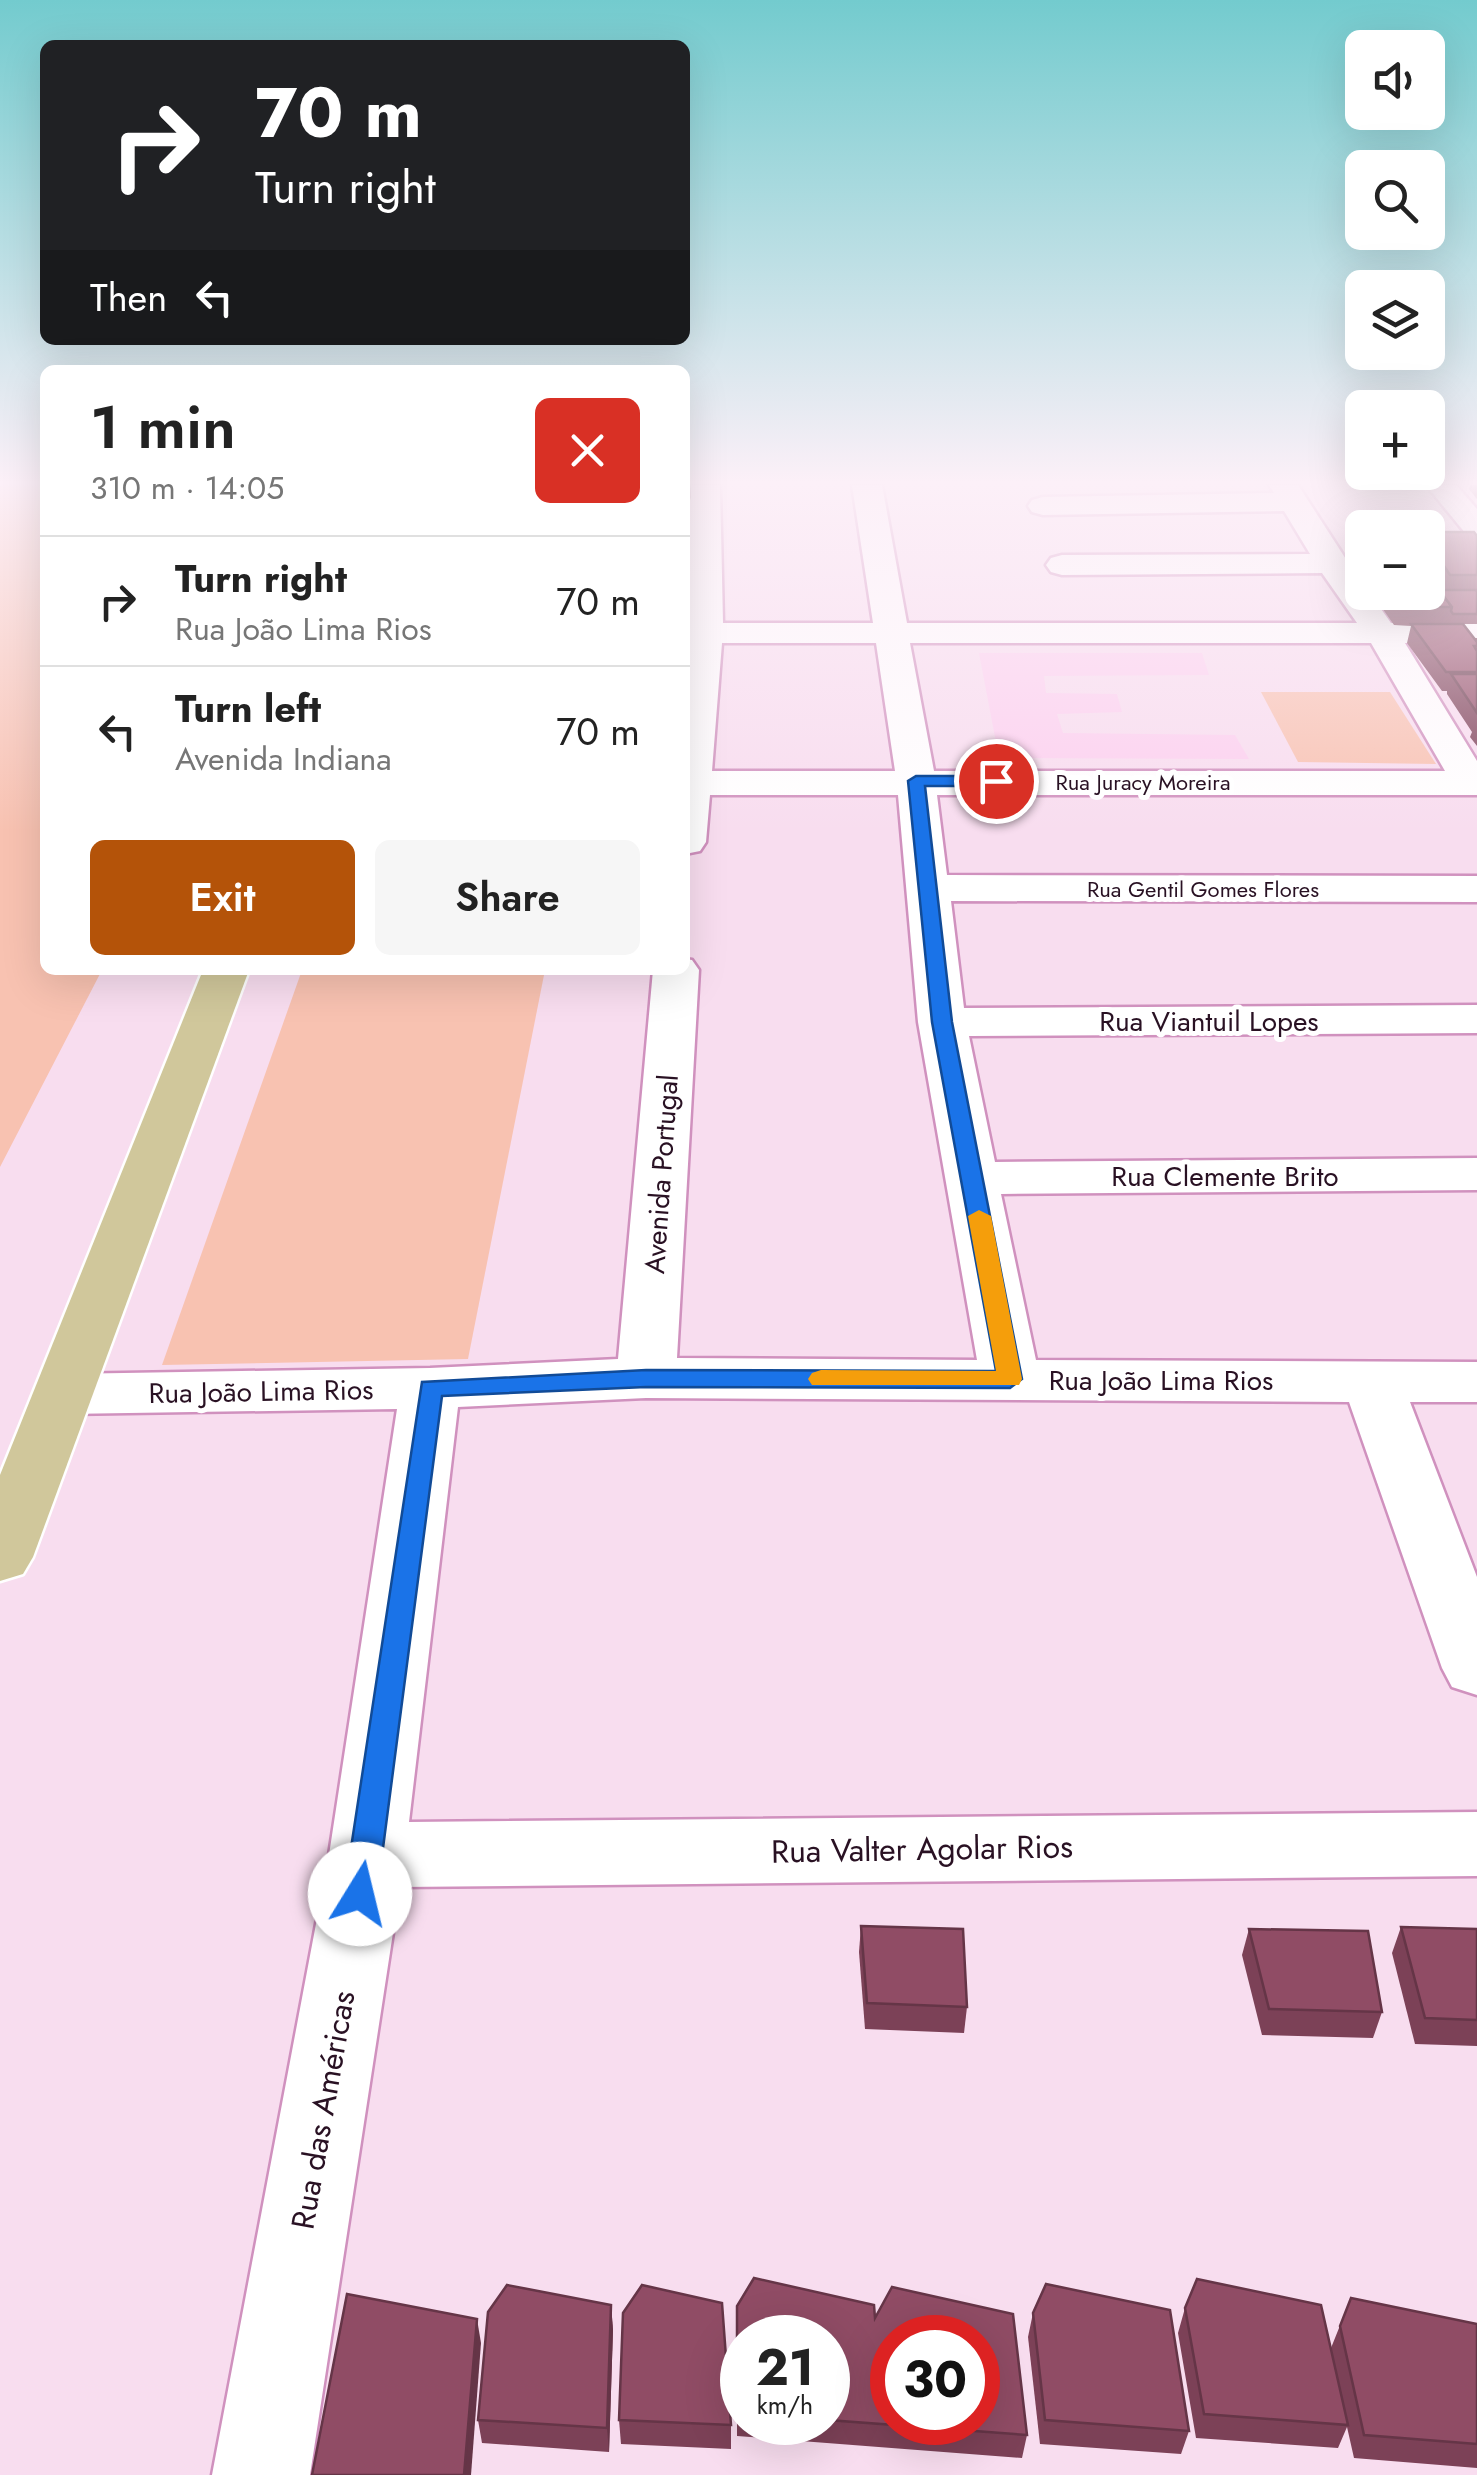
<!DOCTYPE html>
<html lang="en">
<head>
<meta charset="utf-8">
<style>
  body { margin:0; font-family:Jost,sans-serif; background:#f6f6f6; color:#222; height:100vh; display:flex; flex-direction:column; font-size:38px; white-space:nowrap }
  * { box-sizing:border-box; margin:0 }
  p { font-size:32px; color:#767676 }
  .icon { flex:none; width:55px; height:55px; fill:none; stroke:currentColor; stroke-width:2; stroke-linecap:round; stroke-linejoin:round }
  .map { position:relative; flex:1; overflow:hidden }
  .side { position:absolute; left:40px; top:365px; width:650px; height:610px; display:flex; flex-direction:column; background:#fff; border-radius:15px; box-shadow:0 10px 40px #0002 }
  .side>* { flex:none }
  .top-card { position:absolute; left:40px; top:40px; width:650px; height:305px; border-radius:15px; box-shadow:0 10px 40px #0002; background:#202124; color:#fff; overflow:hidden }
  .fabs { position:absolute; left:1345px; top:30px; display:grid; gap:20px }
  .fabs a { display:grid; place-items:center; width:100px; height:100px; border-radius:15px; background:#fff; box-shadow:0 10px 40px #0002; font-size:50px }
  .speed { position:absolute; left:720px; top:2315px; display:flex; gap:20px; font-size:50px; font-weight:700; text-align:center }
  .speed>* { display:grid; place-content:center; width:130px; height:130px; border-radius:50%; background:#fff; box-shadow:0 10px 40px #0002; line-height:1 }
  .speed small { font-size:25px; font-weight:400 }
  .speed .limit { border:15px solid #d22; background:#fff; color:#111 }
  .pin { position:absolute; display:grid; place-items:center; width:85px; height:85px; color:#fff; margin:-42px; border:5px solid #fff; border-radius:50%; box-shadow:0 2px 10px #0007 }
  .me { position:absolute; width:110px; margin:-55px; rotate:9deg; stroke-linejoin:round; filter:drop-shadow(0 0 8px #0008) }
  .turn { display:flex; align-items:center; gap:35px; height:210px; padding:0 50px; font-size:45px }
  .turn .icon { width:130px; height:130px; stroke-width:2.5 }
  .turn b { display:block; font-size:70px; line-height:85px }
  .then { display:flex; align-items:center; height:95px; padding:0 50px; background:#0003; gap:20px; font-size:38px }
  .round { display:grid; place-items:center; flex:none; width:105px; height:105px; border-radius:15px; background:#f6f6f6 }
  .headline { display:flex; align-items:center; justify-content:space-between; height:170px; padding:0 50px }
  h1 { font-size:60px; font-weight:600; line-height:75px }
  .primary-button { display:flex; gap:20px; margin-top:auto; padding:20px 50px }
  .primary-button a { flex:1; height:115px; border-radius:15px; background:#b45309; color:#fff; font-size:40px; font-weight:600; line-height:115px; text-align:center }
  .primary-button a+a { background:#f6f6f6; color:#222 }
  ul { padding:0; list-style:none }
  li { display:flex; align-items:center; gap:30px; height:130px; padding:0 50px; border-top:2px solid #e0e0e0 }
  li div { flex:1 }
  li b { display:block; font-size:38px }
  li em { font-style:normal }
  .map>svg:first-child { display:block }
  .built { fill:#fcd0ef }
  .green { fill:#f8c2b1 }
  .lines { fill:none; stroke-linecap:round; stroke-linejoin:round }
  .minor-casing { stroke:#d091be; stroke-width:5 }
  .major-casing { stroke:#fff; stroke-width:5 }
  .minor { fill:#fff; fill-rule:evenodd }
  .major { fill:#d0c79b; fill-rule:evenodd }
  .wall { fill:#7c4157; fill-rule:evenodd }
  .shaded-wall { fill:#653547 }
  .building { fill:#904c65; stroke:#653547; stroke-width:2.5; fill-rule:evenodd }
  .route { fill:#1a73e8; stroke:#114b97; stroke-width:2.5 }
  .slow { fill:#f59e0b }
  .labels { text-anchor:middle; stroke-width:10; stroke-linejoin:round; paint-order:stroke }
  .far-street-label { font-size:22px; fill:#291123; stroke:#fff }
  .street-label { font-size:28px; fill:#291123; stroke:#fff }
  .near-street-label { font-size:32px; fill:#291123; stroke:#fff }
</style>
</head>
<body>
<div class="map">
<svg width="1477" height="2475" viewBox="0 0 1477 2475">
  <rect width="100%" height="100%" fill="#f8ddef"/>
  <!-- built -->
  <path class="built" d="M 979,653 L 1202,653 L 1209,675 L 1044,676 L 1046,693 L 1117,694 L 1122,712 L 1057,714 L 1063,733 L 1235,735 L 1249,759 L 999,758 Z"/>
  <!-- green -->
  <g class="green">
    <path d="M 0,485 L 45,485 L 45,970 L 102,970 L 0,1167 Z"/>
    <path d="M 1261,692 L 1390,692 L 1436,764 L 1298,762 Z"/>
    <path d="M 302,970 L 545,970 L 468,1359 L 162,1365 Z"/>
  </g>
  <g class="lines">
    <defs>
      <g id="minor">
        <path d="M 690,485 L 720,485 L 723,623 L 873,623 L 852,485 L 882,485 L 907,623 L 1357,623 L 1322,573 L 1062,575 L 1051,572 L 1046,565 L 1051,558 L 1062,555 L 1310,554 L 1284,511 L 1043,515 L 1032,512 L 1028,506 L 1032,500 L 1043,497 L 1274,493 L 1269,485 L 1298,485 L 1362,584 L 1362,592 L 1369,592 L 1391,623 L 1477,623 L 1477,643 L 1405,643 L 1477,761 L 1477,795 L 937,795 L 947,875 L 1477,876 L 1477,902 L 951,901 L 964,1008 L 1477,1005 L 1477,1033 L 969,1036 L 995,1162 L 1477,1158 L 1477,1190 L 1001,1194 L 1036,1360 L 1477,1362 L 1477,1402 L 1410,1402 L 1477,1577 L 1477,1695 L 1452,1687 L 1442,1668 L 1349,1402 L 646,1398 L 458,1407 L 409,1822 L 1477,1812 L 1477,1876 L 400,1887 L 310,2475 L 212,2475 L 329,1855 L 397,1409 L 65,1414 L 44,1408 L 35,1394 L 44,1380 L 65,1374 L 430,1368 L 618,1359 L 653,970 L 685,970 L 685,959 L 692,960 L 699,970 L 677,1358 L 977,1360 L 918,1022 L 898,795 L 710,795 L 706,842 L 700,851 L 685,854 ZM 722,643 L 876,643 L 895,771 L 712,771 ZM 910,643 L 1371,643 L 1445,771 L 934,771 Z"/>
        <path d="M 1426,485 L 1456,485 L 1477,509 L 1477,537 L 1466,534 Z"/>
      </g>
      <path id="major" d="M 203,970 L 249,970 L 33,1557 L 23,1574 L 0,1581 L 0,1475 Z"/>
    </defs>
    <!-- minor casing -->
    <use href="#minor" class="minor-casing"/>
    <!-- major casing -->
    <use href="#major" class="major-casing"/>
    <!-- minor -->
    <use href="#minor" class="minor"/>
    <!-- major -->
    <use href="#major" class="major"/>
  </g>
  <!-- wall -->
  <g class="wall">
    <path d="M 1470,485 L 1477,485 L 1477,499 L 1469,489 Z"/>
    <path d="M 1428,532 L 1477,536 L 1477,624 L 1463,624 L 1474,638 L 1477,638 L 1477,746 L 1470,737 L 1472,732 L 1447,694 L 1447,691 L 1442,691 L 1407,643 L 1411,626 L 1394,625 L 1371,592 L 1428,592 L 1443,590 L 1428,566 Z"/>
    <path d="M 861,1926 L 967,2007 L 964,2033 L 865,2029 L 859,1952 Z"/>
    <path d="M 1401,1927 L 1477,1929 L 1477,2046 L 1415,2044 L 1392,1953 Z"/>
    <path d="M 1249,1929 L 1382,2012 L 1373,2038 L 1262,2035 L 1242,1955 Z"/>
    <path d="M 1351,2298 L 1477,2324 L 1477,2468 L 1354,2458 L 1347,2427 L 1338,2448 L 1196,2438 L 1178,2333 L 1185,2308 L 1331,2348 Z"/>
    <path d="M 611,2305 L 613,2330 L 609,2452 L 482,2443 L 478,2420 Z"/>
    <path d="M 737,2306 L 875,2318 L 1027,2435 L 1022,2458 L 737,2436 ZM 742,2338 L 828,2338 L 828,2422 L 742,2422 Z"/>
    <path d="M 1033,2313 L 1189,2431 L 1181,2454 L 1040,2444 L 1028,2337 Z"/>
    <path d="M 619,2420 L 731,2425 L 731,2449 L 621,2444 Z"/>
  </g>
  <!-- shaded-wall -->
  <g class="shaded-wall">
    <path d="M 689,485 L 691,485 L 691,497 L 687,512 L 687,494 Z"/>
    <path d="M 611,2305 L 613,2330 L 609,2452 L 607,2428 Z"/>
    <path d="M 477,2319 L 481,2343 L 471,2475 L 464,2475 Z"/>
  </g>
  <!-- building -->
  <g class="building">
    <path d="M 1428,532 L 1474,532 L 1477,536 L 1477,575 L 1450,575 L 1428,542 Z"/>
    <path d="M 1428,575 L 1452,607 L 1398,607 L 1388,592 L 1428,592 Z"/>
    <path d="M 1439,590 L 1476,590 L 1477,592 L 1477,614 L 1453,614 L 1451,611 L 1452,607 Z"/>
    <path d="M 1411,624 L 1463,624 L 1477,642 L 1477,646 L 1474,646 L 1477,651 L 1477,672 L 1446,672 Z"/>
    <path d="M 1451,674 L 1477,674 L 1477,713 Z"/>
    <path d="M 861,1926 L 963,1929 L 967,2007 L 867,2003 Z"/>
    <path d="M 1401,1927 L 1477,1929 L 1477,2020 L 1425,2018 Z"/>
    <path d="M 1249,1929 L 1368,1931 L 1382,2012 L 1269,2009 Z"/>
    <path d="M 754,2278 L 874,2305 L 875,2318 L 892,2287 L 1013,2314 L 1027,2435 L 828,2420 L 828,2338 L 742,2338 L 742,2413 L 737,2413 L 737,2306 ZM 892,2338 L 978,2338 L 978,2422 L 892,2422 Z"/>
    <path d="M 1197,2279 L 1321,2305 L 1348,2425 L 1204,2414 L 1185,2308 Z"/>
    <path d="M 1046,2284 L 1170,2310 L 1189,2431 L 1045,2420 L 1033,2313 Z"/>
    <path d="M 507,2285 L 611,2305 L 607,2428 L 478,2420 L 488,2312 Z"/>
    <path d="M 642,2285 L 722,2303 L 731,2425 L 619,2420 L 623,2313 Z"/>
    <path d="M 347,2294 L 477,2319 L 464,2475 L 312,2475 Z"/>
    <path d="M 1351,2298 L 1477,2324 L 1477,2444 L 1364,2435 L 1340,2326 Z"/>
  </g>
  <!-- sky -->
  <linearGradient id="sky" x2="0" y2="1"><stop stop-color="#73cbce"/><stop offset="0.58" stop-color="#fcf0f8"/><stop offset="1" stop-color="#fcf0f8" stop-opacity="0"/></linearGradient>
  <rect width="1477" height="832" fill="url(#sky)"/>
  <!-- route -->
  <path class="route" d="M 916,776 L 996,776 L 1004,781 L 996,786 L 925,786 L 952,1022 L 1022,1379 L 1010,1388 L 646,1387 L 442,1396 L 377,1894 L 372,1903 L 360,1907 L 349,1903 L 344,1894 L 422,1382 L 646,1370 L 996,1371 L 932,1022 L 908,781 Z"/>
  <!-- slow -->
  <path class="slow" d="M 979,1210 L 991,1216 L 1022,1379 L 1019,1385 L 812,1385 L 808,1379 L 812,1373 L 821,1370 L 996,1371 L 968,1216 Z"/>
  <g class="labels">
    <!-- far-street labels -->
    <g class="far-street-label">
      <text x="1143" y="790">Rua Juracy Moreira</text>
      <text x="1203" y="897">Rua Gentil Gomes Flores</text>
    </g>
    <!-- street labels -->
    <g class="street-label">
      <text x="1209" y="1031">Rua Viantuil Lopes</text>
      <text transform="translate(661 1174) rotate(-86)" y="10">Avenida Portugal</text>
      <text x="1225" y="1186">Rua Clemente Brito</text>
      <text x="1161" y="1390">Rua João Lima Rios</text>
      <text transform="translate(261 1391) rotate(-1)" y="10">Rua João Lima Rios</text>
    </g>
    <!-- near-street labels -->
    <g class="near-street-label">
      <text transform="translate(922 1849) rotate(-1)" y="11">Rua Valter Agolar Rios</text>
      <text transform="translate(323 2110) rotate(-80)" y="11">Rua das Américas</text>
    </g>
  </g>
</svg>
<div class="fabs">
<a><svg class="icon" aria-label="sound" viewBox="0 0 24 24"><path d="M4 9h4l5-4v14l-5-4H4zM17 9q2 3 0 6"/></svg></a>
<a><svg class="icon" aria-label="search" viewBox="0 0 24 24"><circle cx="10" cy="10" r="6"/><path d="M15 15l6 6"/></svg></a>
<a><svg class="icon" aria-label="layers" viewBox="0 0 24 24"><path d="M12 4l9 5-9 5-9-5zM3 14l9 5 9-5"/></svg></a>
<a>+</a>
<a>−</a>
</div>
<div class="speed"><div>21<small>km/h</small></div><div class="limit">30</div></div>
<div class="pin" style="left:996px;top:781px;background:#d93025"><svg class="icon" aria-label="arrive" viewBox="0 0 24 24"><path d="M6 21V4h12l-3 4 3 4H6"/></svg></div>
<svg class="me" style="left:360px;top:1894px" viewBox="-20 -20 40 40"><circle r="19" fill="#fff"/><path d="M0-13L10 11 0 6-10 11z" fill="#1a73e8"/></svg>
<div class="top-card">
<div class="turn"><svg class="icon" aria-label="right" viewBox="0 0 24 24"><path d="M7 20v-9h11M14 6l5 5-5 5"/></svg><div><b>70 m</b>Turn right</div></div>
<div class="then">Then<svg class="icon" aria-label="left" viewBox="0 0 24 24"><path d="M17 20v-9H6M10 6l-5 5 5 5"/></svg></div>
</div>
<section class="side">
<div class="headline"><div><h1>1 min</h1><p>310 m · 14:05</p></div><a class="round" style="background:#d93025;color:#fff"><svg class="icon" aria-label="close" viewBox="0 0 24 24"><path d="M6 6l12 12M18 6L6 18"/></svg></a></div>
<ul>
<li><svg class="icon" aria-label="right" viewBox="0 0 24 24"><path d="M7 20v-9h11M14 6l5 5-5 5"/></svg><div><b>Turn right</b><p>Rua João Lima Rios</p></div><em>70 m</em></li>
<li><svg class="icon" aria-label="left" viewBox="0 0 24 24"><path d="M17 20v-9H6M10 6l-5 5 5 5"/></svg><div><b>Turn left</b><p>Avenida Indiana</p></div><em>70 m</em></li>
</ul>
<div class="primary-button"><a>Exit</a><a>Share</a></div>
</section>
</div>
</body>
</html>
